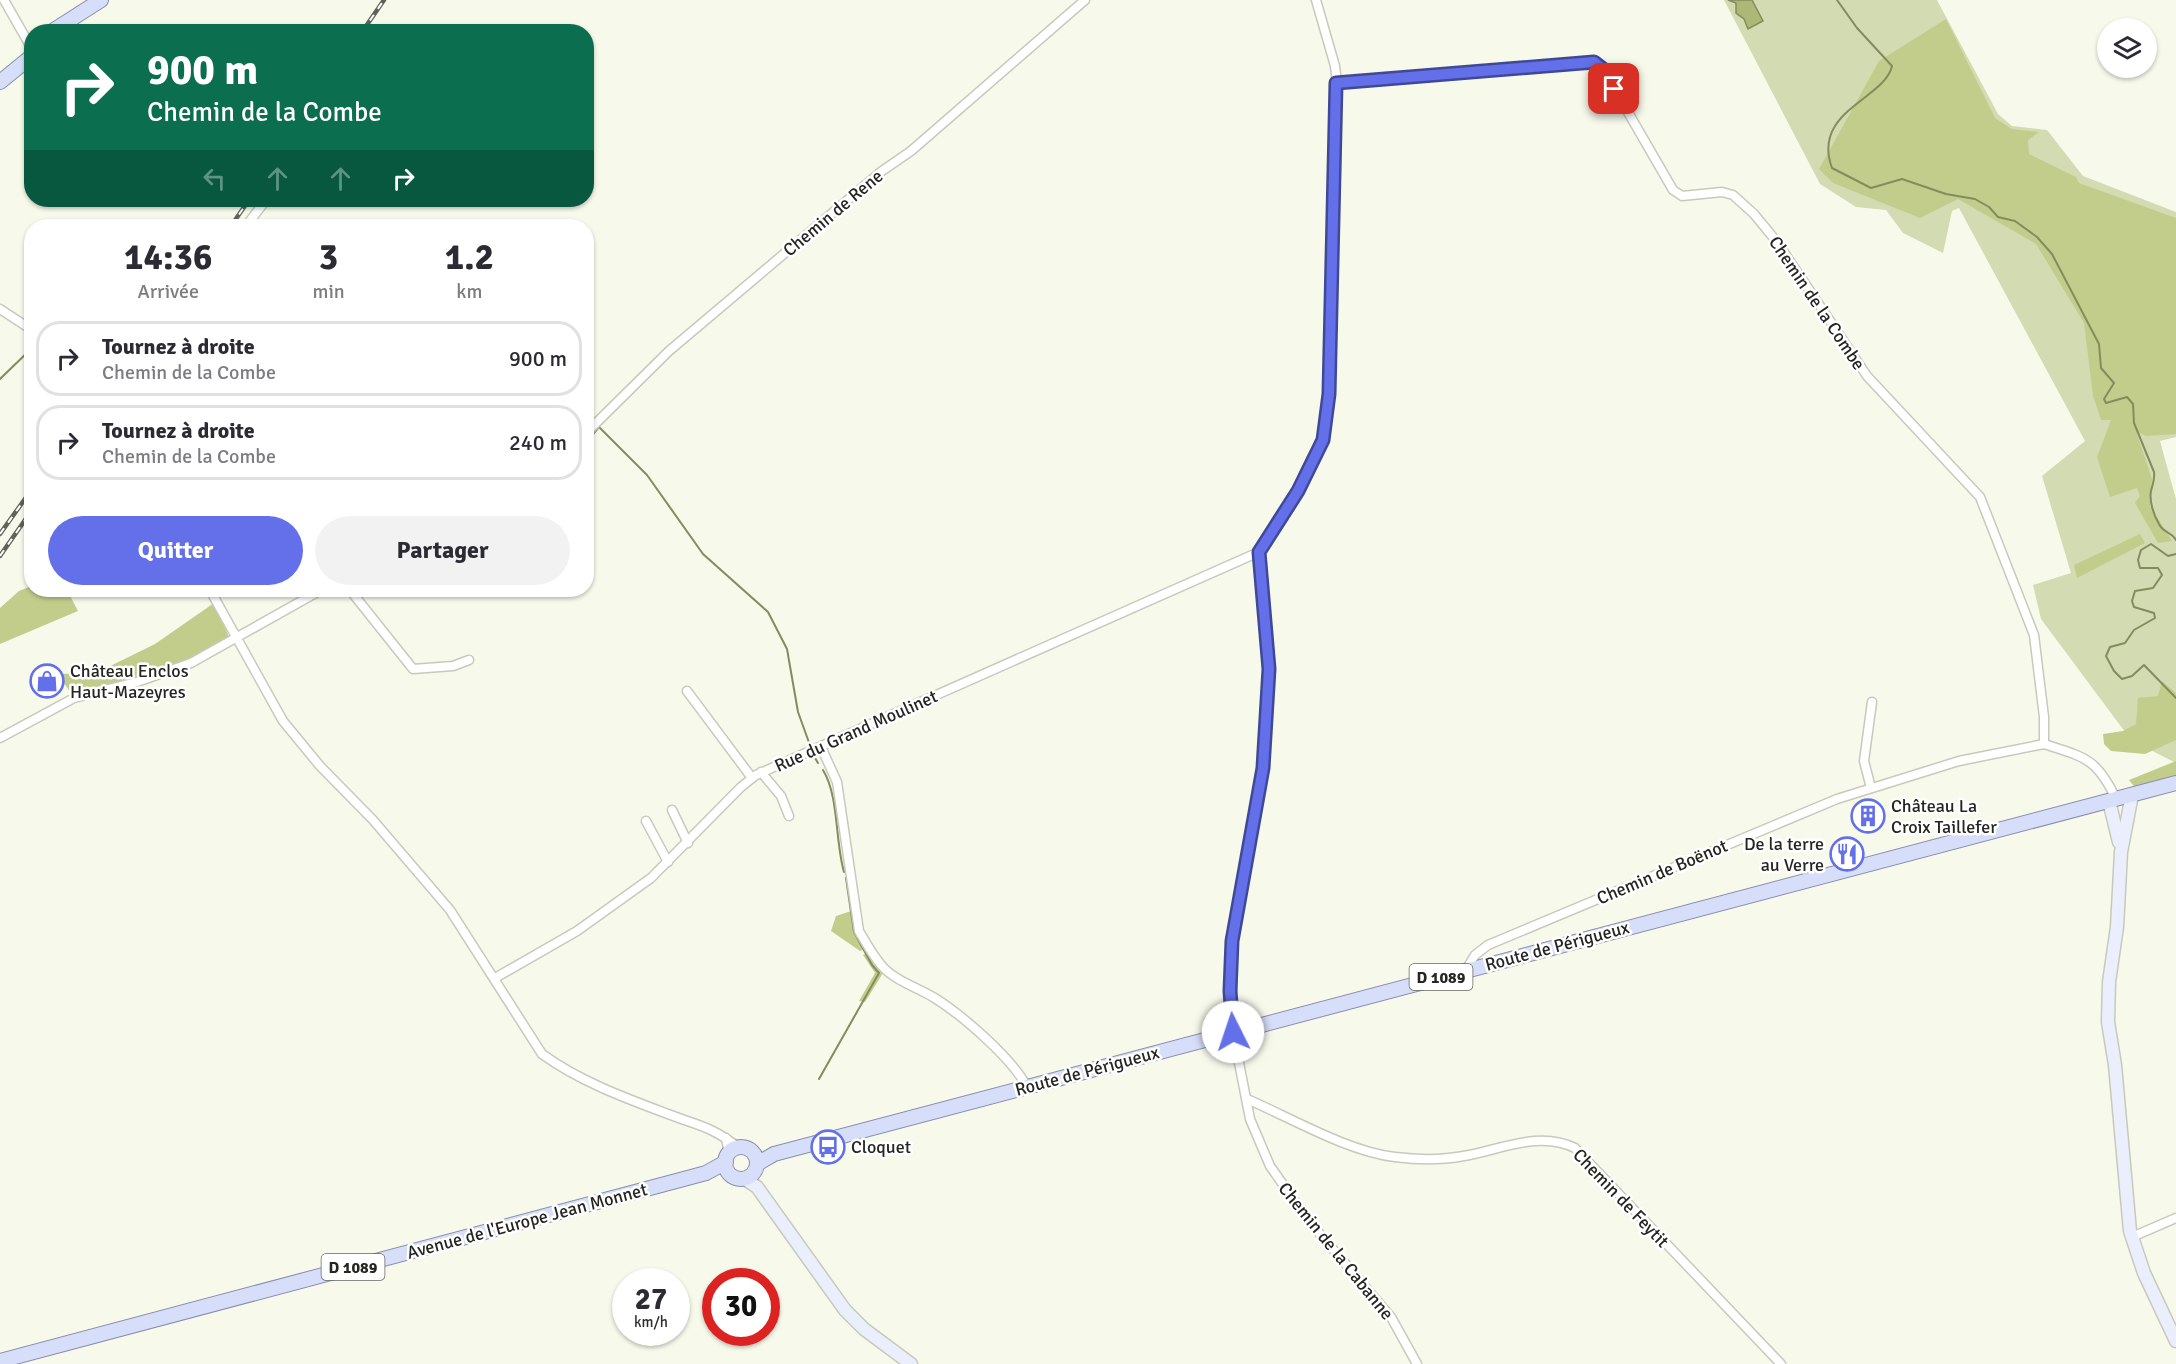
<!DOCTYPE html>
<html lang="fr">
<head>
<meta charset="utf-8">
<style>
  body { margin:0; font-family:Signika,sans-serif; background:#f2f2f3; color:#2b2b33; height:100vh; display:flex; flex-direction:column; font-size:22px; white-space:nowrap }
  * { box-sizing:border-box; margin:0 }
  p { font-size:20px; color:#7c7c81 }
  .icon { flex:none; width:33px; height:33px; fill:none; stroke:currentColor; stroke-width:2; stroke-linecap:round; stroke-linejoin:round }
  .map { position:relative; flex:1; overflow:hidden }
  .panel { position:absolute; left:24px; top:219px; width:570px; height:378px; display:flex; flex-direction:column; background:#fff; border-radius:24px; box-shadow:0 2px 4px #0004 }
  .panel>* { flex:none }
  .banner { position:absolute; left:24px; top:24px; width:570px; height:183px; border-radius:24px; box-shadow:0 2px 4px #0004; background:#0b6e4f; color:#fff; overflow:hidden }
  .controls { position:absolute; left:2097px; top:18px; display:grid; gap:12px }
  .controls a { display:grid; place-items:center; width:60px; height:60px; border-radius:50%; background:#fff; box-shadow:0 2px 4px #0004; font-size:30px }
  .speed { position:absolute; left:612px; top:1268px; display:flex; gap:12px; font-size:30px; font-weight:700; text-align:center }
  .speed>* { display:grid; place-content:center; width:78px; height:78px; border-radius:50%; background:#fff; box-shadow:0 2px 4px #0004; line-height:1 }
  .speed small { font-size:15px; font-weight:400 }
  .speed .limit { border:9px solid #d22; background:#fff; color:#111 }
  .pin { position:absolute; display:grid; place-items:center; width:51px; height:51px; color:#fff; margin:-26px; border-radius:12px; box-shadow:0 3px 9px #0006 }
  .me { position:absolute; width:66px; margin:-33px; rotate:356deg; stroke-linejoin:round; filter:drop-shadow(0 0 4px #0008) }
  .turn { display:flex; align-items:center; gap:21px; height:126px; padding:0 24px; font-size:27px }
  .turn .icon { width:78px; height:78px; stroke-width:2.5 }
  .turn b { display:block; font-size:42px; line-height:51px }
  .lanes { display:flex; align-items:center; height:57px; padding:0 24px; background:#0003; justify-content:center; gap:30px; direction:ltr }
  .lanes .off { opacity:.35 }
  .eta { display:flex; justify-content:space-evenly; align-items:center; height:102px; text-align:center }
  .eta b { font-size:36px; font-weight:800; line-height:42px }
  .primary-button { display:flex; gap:12px; margin-top:auto; padding:12px 24px }
  .primary-button a { flex:1; height:69px; border-radius:36px; background:#6370e9; color:#fff; font-size:24px; font-weight:800; line-height:69px; text-align:center }
  .primary-button a+a { background:#f2f2f3; color:#2b2b33 }
  ul { padding:0; list-style:none }
  li { display:flex; align-items:center; gap:18px; height:75px; margin:0 12px 9px; padding:0 12px; border:3px solid #e1e1e2; border-radius:24px }
  li div { flex:1 }
  li b { display:block; font-size:22px }
  li em { font-style:normal }
  .map>svg:first-child { display:block }
  .green { fill:#d3dbb2 }
  .forest { fill:#c2cd8c }
  .water { fill:#adb877; stroke:#848c5d; stroke-width:1.5 }
  .lines { fill:none; stroke-linecap:round; stroke-linejoin:round }
  .stream { stroke:#848c5d; stroke-width:2 }
  .street-casing { stroke:#c7cabb; stroke-width:11 }
  .secondary-casing { stroke:#c7cabb; stroke-width:15 }
  .primary-casing { stroke:#888fac; stroke-width:16 }
  .street { stroke:#fff; stroke-width:8 }
  .secondary { stroke:#ebeefd; stroke-width:12 }
  .primary { stroke:#d7defa; stroke-width:14 }
  .rail-casing { stroke:#61625a; stroke-width:4.5 }
  .rail { stroke:#fff; stroke-width:2; stroke-dasharray:7; stroke-linecap:butt }
  .route-casing { stroke:#404997; stroke-width:15 }
  .route { stroke:#6370e9; stroke-width:10 }
  .labels { text-anchor:middle; stroke-width:5; stroke-linejoin:round; paint-order:stroke }
  .shield { fill:#fff; stroke:#666764; stroke-width:1.5 }
  .shield-label { font-size:16px; font-weight:bold; fill:#252621 }
  .street-label { font-size:18px; fill:#252621; stroke:#fff }
  .poi-label { font-size:18px; fill:#252621; stroke:#fff; text-anchor:start }
</style>
</head>
<body>
<div class="map">
<svg width="2176" height="1364" viewBox="0 0 2176 1364">
  <rect width="100%" height="100%" fill="#f7faeb"/>
  <!-- green -->
  <path class="green" d="M 1724,0 L 1937,0 L 1998,114 L 2012,126 L 2047,130 L 2083,176 L 2176,212 L 2176,437 L 2160,441 L 2176,499 L 2176,763 L 2131,740 L 2041,619 L 2033,585 L 2071,573 L 2042,476 L 2085,441 L 1959,208 L 1952,211 L 1943,253 L 1903,233 L 1886,210 L 1856,207 L 1820,184 Z"/>
  <!-- forest -->
  <g class="forest">
    <path d="M 1946,19 L 1995,118 L 2012,129 L 2039,132 L 2028,140 L 2029,154 L 2076,177 L 2079,183 L 2176,218 L 2176,434 L 2146,436 L 2136,431 L 2152,479 L 2150,506 L 2172,541 L 2158,543 L 2135,503 L 2140,496 L 2137,488 L 2110,497 L 2097,457 L 2111,420 L 2101,420 L 2093,396 L 2084,323 L 2036,244 L 1958,199 L 1920,218 L 1833,183 L 1819,169 L 1879,61 Z"/>
    <path d="M 2140,534 L 2145,543 L 2077,578 L 2074,565 Z"/>
    <path d="M 31,586 L 32,590 L 67,590 L 78,611 L 0,644 L 0,608 L 19,591 Z"/>
    <path d="M 214,603 L 229,637 L 191,663 L 74,698 L 58,674 L 96,673 L 155,644 Z"/>
    <path d="M 2162,681 L 2176,693 L 2176,740 L 2145,754 L 2111,751 L 2104,744 L 2103,734 L 2123,731 L 2136,724 L 2138,698 L 2158,696 Z"/>
    <path d="M 2176,761 L 2176,779 L 2137,790 L 2129,780 Z"/>
    <path d="M 851,911 L 866,948 L 860,951 L 831,931 L 836,916 Z"/>
    <path d="M 869,952 L 883,973 L 865,1002 L 859,1001 L 875,973 L 863,955 Z"/>
  </g>
  <!-- water -->
  <path class="water" d="M 1728,0 L 1752,0 L 1763,21 L 1748,29 L 1744,19 L 1736,13 L 1736,3 Z"/>
  <g class="lines">
    <!-- stream -->
    <g class="stream">
      <path d="M 1837,0 L 1857,28 L 1892,66 C 1885,99 1811,111 1832,168 L 1871,188 L 1902,179 L 1946,194 L 1975,199 L 1989,207 L 1998,217 L 2015,221 L 2037,237 L 2052,254 L 2099,344 L 2101,368 L 2114,383 L 2104,399 L 2106,403 L 2127,397 L 2133,404 L 2134,423 L 2154,472 C 2155,480 2153,483 2151,491 C 2149,501 2154,516 2159,524 C 2163,533 2172,532 2176,540"/>
      <path d="M 0,379 L 32,348"/>
      <path d="M 588,440 L 599,427 L 647,475 L 703,554 L 768,612 L 787,649 L 798,712 L 811,748"/>
      <path d="M 2176,554 L 2168,556 L 2151,544 L 2141,550 L 2138,560 L 2140,568 L 2158,568 L 2162,575 L 2153,588 L 2135,591 L 2132,601 L 2134,607 L 2154,613 L 2155,618 L 2134,630 L 2125,643 L 2110,647 L 2106,656 L 2114,671 L 2122,679 L 2132,676 L 2144,665 L 2176,698"/>
      <path d="M 812,753 L 818,763"/>
      <path d="M 823,770 C 839,796 835,841 844,872"/>
      <path d="M 819,1079 L 879,973 L 872,965 L 854,932 L 846,878"/>
    </g>
    <defs>
      <g id="street">
        <path d="M 4,0 L 32,49"/>
        <path d="M 1316,0 L 1335,66 L 1337,83 L 1328,395 L 1323,440 L 1298,491 L 1259,552 L 1269,669 L 1263,767 L 1232,941 L 1232,1027 L 1250,1119 L 1270,1166 L 1308,1220 L 1391,1317 L 1417,1364"/>
        <path d="M 1337,83 L 1594,62 L 1603,69 L 1673,190 L 1682,196 L 1722,192 L 1733,195 L 1754,214 L 1777,242 L 1867,376 L 1980,497 L 2034,635 L 2044,717 L 2044,744 C 2084,757 2097,758 2116,799"/>
        <path d="M 246,226 L 266,200"/>
        <path d="M 0,309 L 32,330"/>
        <path d="M 586,433 L 669,351 L 882,171 L 911,151 L 1085,0"/>
        <path d="M 210,590 L 283,721 L 320,766 L 373,820 L 450,910 L 542,1054 C 579,1081 625,1098 668,1114 C 699,1126 711,1126 739,1148"/>
        <path d="M 350,590 L 413,669 L 453,666 L 469,660"/>
        <path d="M 687,691 L 752,778"/>
        <path d="M 0,738 L 74,698 L 137,682 L 191,663 L 321,590"/>
        <path d="M 821,747 L 837,782 L 859,931 C 866,943 873,956 882,966 C 894,980 918,988 933,997 C 961,1014 1012,1058 1027,1087"/>
        <path d="M 761,772 L 781,796 L 789,816"/>
        <path d="M 1871,788 L 1864,761 L 1872,702"/>
        <path d="M 672,810 L 688,843"/>
        <path d="M 646,821 L 668,862"/>
        <path d="M 1466,970 L 1475,955 L 1488,945 L 1837,799 L 1959,761 L 2044,744"/>
        <path d="M 495,978 L 577,931 L 651,878 L 741,787 L 756,775 L 1259,552"/>
        <path d="M 1247,1099 C 1291,1118 1349,1152 1395,1157 C 1418,1160 1442,1160 1464,1156 C 1500,1150 1539,1130 1575,1148 L 1781,1364"/>
        <path d="M 726,1138 L 729,1154"/>
        <path d="M 2132,1237 L 2176,1218"/>
      </g>
      <g id="secondary">
        <path d="M 2132,795 L 2121,852 L 2117,927 L 2109,982 L 2108,1022 L 2115,1065 L 2130,1231 L 2144,1273 L 2176,1341"/>
        <path d="M 2109,801 L 2119,842"/>
        <path d="M 745,1179 L 757,1187 L 845,1310 L 864,1329 L 911,1364"/>
      </g>
      <g id="primary">
        <path d="M 51,32 L 101,0"/>
        <path d="M 0,82 L 32,56"/>
        <circle cx="741" cy="1163" r="16"/>
        <path d="M 757,1164 L 774,1154 L 2176,783"/>
        <path d="M 0,1361 L 680,1180 L 706,1173 L 726,1162"/>
      </g>
    </defs>
    <!-- street casing -->
    <use href="#street" class="street-casing"/>
    <!-- secondary casing -->
    <use href="#secondary" class="secondary-casing"/>
    <!-- primary casing -->
    <use href="#primary" class="primary-casing"/>
    <!-- street -->
    <use href="#street" class="street"/>
    <!-- secondary -->
    <use href="#secondary" class="secondary"/>
    <!-- primary -->
    <use href="#primary" class="primary"/>
    <defs>
      <g id="rail">
        <path d="M 362,32 L 384,0"/>
        <path d="M 231,226 L 249,200"/>
        <path d="M 0,534 L 32,489"/>
        <path d="M 0,556 L 32,510"/>
      </g>
    </defs>
    <!-- rail casing -->
    <use href="#rail" class="rail-casing"/>
    <!-- rail -->
    <use href="#rail" class="rail"/>
  </g>
  <g class="lines">
    <defs>
      <path id="route" d="M 1233,1032 L 1230,991 L 1232,941 L 1263,768 L 1269,669 L 1259,552 L 1298,491 L 1323,440 L 1329,394 L 1336,83 L 1594,62 L 1603,69 L 1614,89"/>
    </defs>
    <!-- route casing -->
    <use href="#route" class="route-casing"/>
    <!-- route -->
    <use href="#route" class="route"/>
  </g>
  <!-- icons -->
  <defs>
    <symbol id="shop-ring" viewBox="-11 -11 22 22"><circle r="9.5" fill="#fff" stroke="#6370e9" stroke-width="1.5"/><path d="M-5-2.5h2.3a2.7 3.5 0 0 1 5.4 0H5L5.5 6h-11ZM-1.5-2.5h3a1.5 2.3 0 0 0-3 0Z" fill="#6370e9"/></symbol>
    <symbol id="building-ring" viewBox="-11 -11 22 22"><circle r="9.5" fill="#fff" stroke="#6370e9" stroke-width="1.5"/><path d="M-4-6H4V6H1V3H-1V6H-4ZM-2.5-4.3h1.7v1.8h-1.7ZM.8-4.3h1.7v1.8H.8ZM-2.5-1h1.7V.8h-1.7ZM.8-1h1.7V.8H.8Z" fill="#6370e9"/></symbol>
    <symbol id="restaurant-ring" viewBox="-11 -11 22 22"><circle r="9.5" fill="#fff" stroke="#6370e9" stroke-width="1.5"/><path d="M-5-6h1v4h1v-4h1v4h1v-4h1v5L-1.5 .5V6h-2V.5L-5-1ZM5-6V6H3V1.5H1.5Q1.5-4 5-6Z" fill="#6370e9"/></symbol>
    <symbol id="bus-ring" viewBox="-11 -11 22 22"><circle r="9.5" fill="#fff" stroke="#6370e9" stroke-width="1.5"/><path d="M-5-6H5V4H4V6H2V4H-2V6H-4V4H-5ZM-3.5-4V0h7V-4ZM-3.5 1.2v1.5H-2V1.2ZM2 1.2v1.5H3.5V1.2Z" fill="#6370e9"/></symbol>
  </defs>
  <g fill-rule="evenodd">
    <use href="#shop-ring" x="28" y="662" width="38" height="38"/>
    <use href="#building-ring" x="1849" y="797" width="38" height="38"/>
    <use href="#restaurant-ring" x="1828" y="835" width="38" height="38"/>
    <use href="#bus-ring" x="809" y="1128" width="38" height="38"/>
  </g>
  <g class="labels">
    <!-- shield labels -->
    <g class="shield">
      <rect x="1409.5" y="964" width="63" height="26" rx="4.5"/>
      <rect x="321.5" y="1254" width="63" height="26" rx="4.5"/>
    </g>
    <g class="shield-label">
      <text x="1441" y="983">D 1089</text>
      <text x="353" y="1273">D 1089</text>
    </g>
    <!-- street labels -->
    <g class="street-label">
      <text transform="translate(833 213) rotate(-40)" y="6">Chemin de Rene</text>
      <text transform="translate(1817 303) rotate(56)" y="6">Chemin de la Combe</text>
      <text transform="translate(856 731) rotate(-24)" y="6">Rue du Grand Moulinet</text>
      <text transform="translate(1662 872) rotate(-23)" y="6">Chemin de Boënot</text>
      <text transform="translate(1557 946) rotate(-15)" y="6">Route de Périgueux</text>
      <text transform="translate(1087 1071) rotate(-15)" y="6">Route de Périgueux</text>
      <text transform="translate(1621 1198) rotate(46)" y="6">Chemin de Feytit</text>
      <text transform="translate(527 1221) rotate(-15)" y="6">Avenue de l'Europe Jean Monnet</text>
      <text transform="translate(1336 1251) rotate(51)" y="6">Chemin de la Cabanne</text>
    </g>
    <!-- poi labels -->
    <g class="poi-label">
      <text x="70" y="677">Château Enclos<tspan x="70" dy="21">Haut-Mazeyres</tspan></text>
      <text x="1891" y="812">Château La<tspan x="1891" dy="21">Croix Taillefer</tspan></text>
      <text x="1824" y="850" text-anchor="end">De la terre<tspan x="1824" dy="21">au Verre</tspan></text>
      <text x="851" y="1153">Cloquet</text>
    </g>
  </g>
</svg>
<div class="controls">
<a><svg class="icon" aria-label="layers" viewBox="0 0 24 24"><path d="M12 4l9 5-9 5-9-5zM3 14l9 5 9-5"/></svg></a>
</div>
<div class="speed"><div>27<small>km/h</small></div><div class="limit">30</div></div>
<div class="pin" style="left:1614px;top:89px;background:#d93025"><svg class="icon" aria-label="arrive" viewBox="0 0 24 24"><path d="M6 21V4h12l-3 4 3 4H6"/></svg></div>
<svg class="me" style="left:1233px;top:1032px" viewBox="-20 -20 40 40"><circle r="19" fill="#fff"/><path d="M0-13L10 11 0 6-10 11z" fill="#6370e9"/></svg>
<div class="banner">
<div class="turn"><svg class="icon" aria-label="right" viewBox="0 0 24 24"><path d="M7 20v-9h11M14 6l5 5-5 5"/></svg><div><b>900 m</b>Chemin de la Combe</div></div>
<div class="lanes"><svg class="icon off" aria-label="left" viewBox="0 0 24 24"><path d="M17 20v-9H6M10 6l-5 5 5 5"/></svg><svg class="icon off" aria-label="ahead" viewBox="0 0 24 24"><path d="M12 20V5M6 11l6-6 6 6"/></svg><svg class="icon off" aria-label="ahead" viewBox="0 0 24 24"><path d="M12 20V5M6 11l6-6 6 6"/></svg><svg class="icon" aria-label="right" viewBox="0 0 24 24"><path d="M7 20v-9h11M14 6l5 5-5 5"/></svg></div>
</div>
<section class="panel">
<div class="eta">
<div><b>14:36</b><p>Arrivée</p></div>
<div><b>3</b><p>min</p></div>
<div><b>1.2</b><p>km</p></div>
</div>
<ul>
<li><svg class="icon" aria-label="right" viewBox="0 0 24 24"><path d="M7 20v-9h11M14 6l5 5-5 5"/></svg><div><b>Tournez à droite</b><p>Chemin de la Combe</p></div><em>900 m</em></li>
<li><svg class="icon" aria-label="right" viewBox="0 0 24 24"><path d="M7 20v-9h11M14 6l5 5-5 5"/></svg><div><b>Tournez à droite</b><p>Chemin de la Combe</p></div><em>240 m</em></li>
</ul>
<div class="primary-button"><a>Quitter</a><a>Partager</a></div>
</section>
</div>
</body>
</html>
